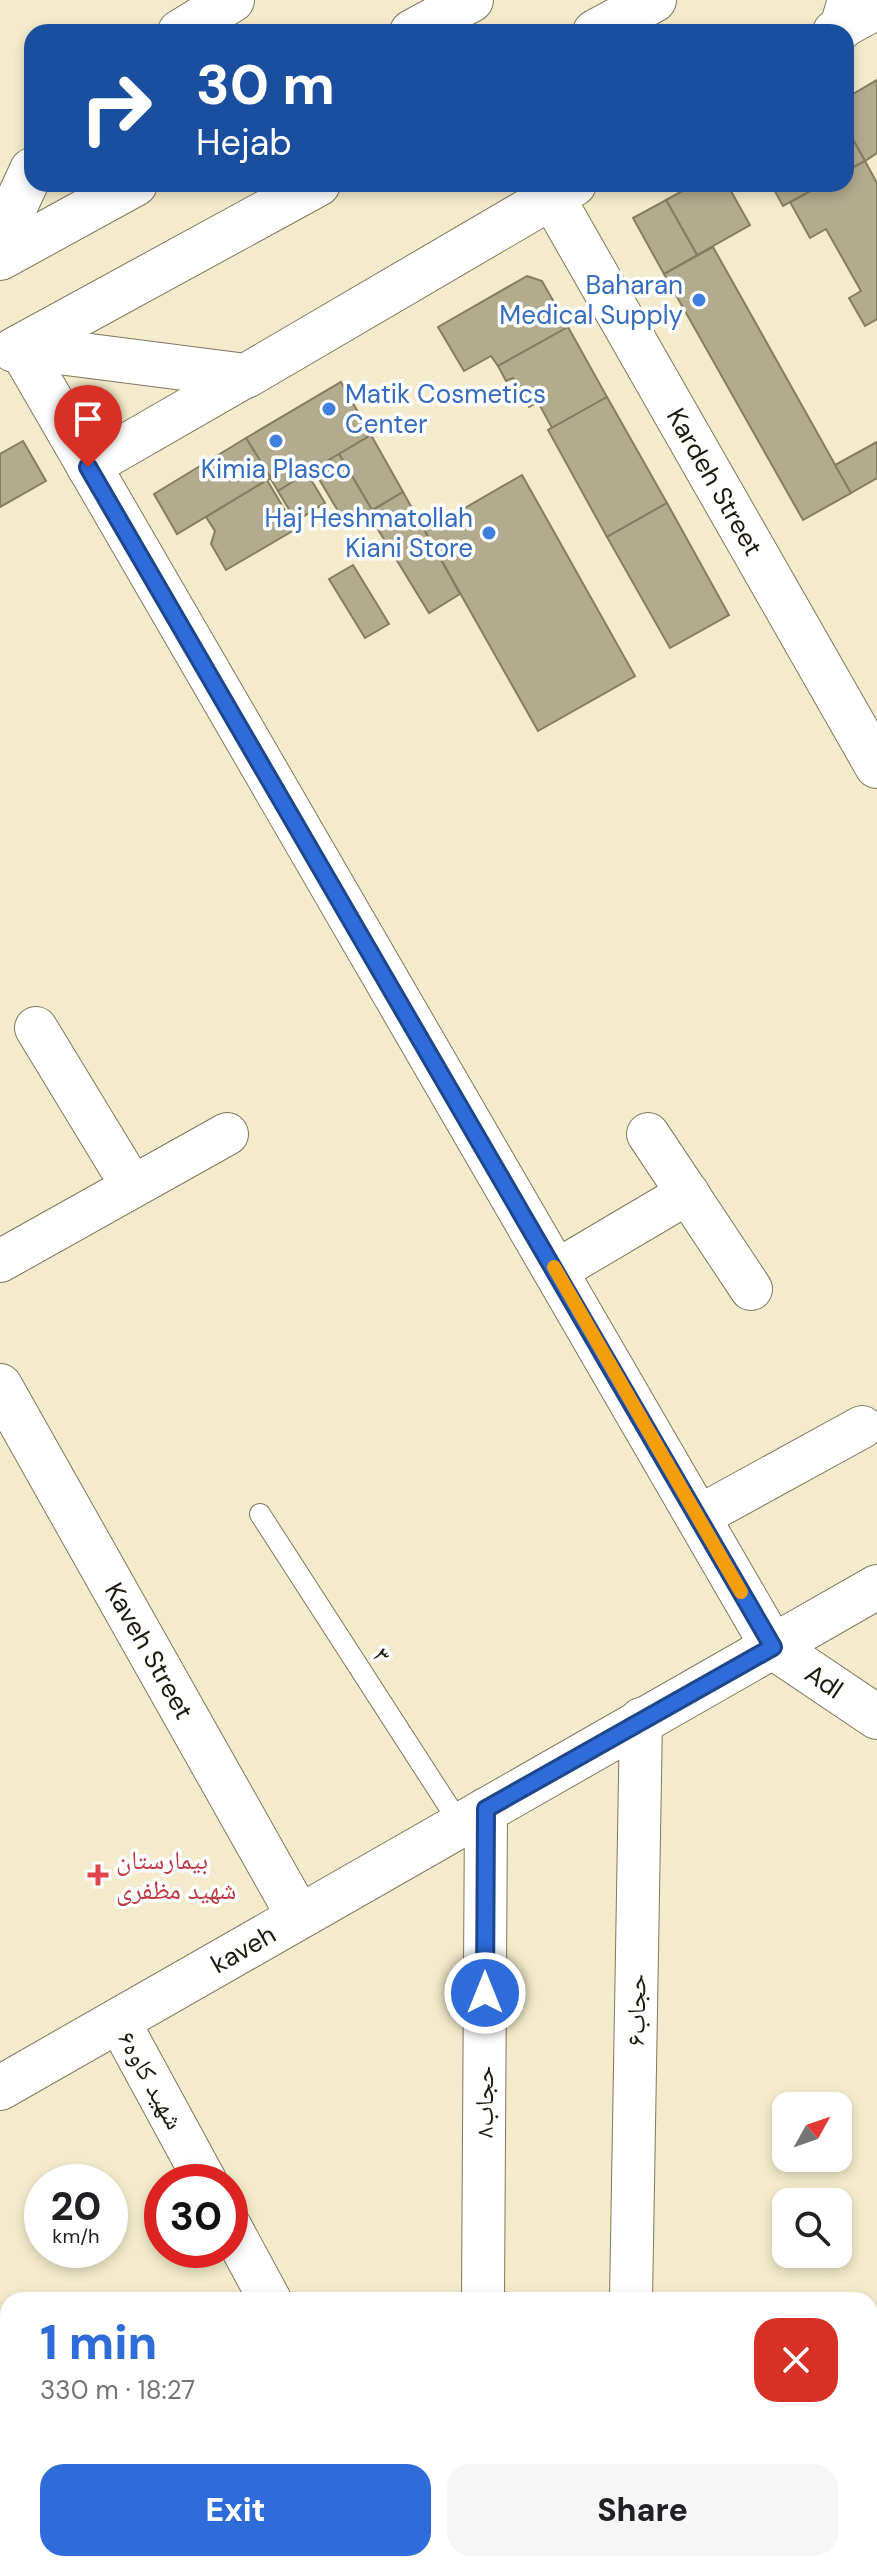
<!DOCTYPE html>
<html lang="en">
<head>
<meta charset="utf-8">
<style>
  body { margin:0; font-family:"DM Sans","Noto Naskh Arabic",sans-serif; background:#f6f6f6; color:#202124; height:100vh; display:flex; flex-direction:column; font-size:30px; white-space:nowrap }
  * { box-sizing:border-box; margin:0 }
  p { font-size:26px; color:#757577 }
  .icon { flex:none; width:44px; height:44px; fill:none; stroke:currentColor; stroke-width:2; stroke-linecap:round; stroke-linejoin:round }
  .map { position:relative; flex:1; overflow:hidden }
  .sheet { position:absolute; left:0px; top:2292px; width:878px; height:280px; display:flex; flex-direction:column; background:#fff; border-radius:24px 24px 0 0; box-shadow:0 4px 12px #0003 }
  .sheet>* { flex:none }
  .guide { position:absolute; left:24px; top:24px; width:830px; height:168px; border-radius:24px; box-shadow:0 4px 12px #0003; background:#1a4fa0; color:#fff; overflow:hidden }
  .needle { width:52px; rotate:50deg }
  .fabs { position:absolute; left:772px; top:2092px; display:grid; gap:16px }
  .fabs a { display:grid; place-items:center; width:80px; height:80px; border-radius:16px; background:#fff; box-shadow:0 4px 12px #0003; font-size:40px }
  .speed { position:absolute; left:24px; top:2164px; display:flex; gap:16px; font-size:40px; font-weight:700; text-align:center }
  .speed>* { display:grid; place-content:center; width:104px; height:104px; border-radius:50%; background:#fff; box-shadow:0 4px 12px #0003; line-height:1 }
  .speed small { font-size:20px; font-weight:400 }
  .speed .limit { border:12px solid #d22; background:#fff; color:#111 }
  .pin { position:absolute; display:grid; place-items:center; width:68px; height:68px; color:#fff; margin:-82px -34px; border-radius:50% 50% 50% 0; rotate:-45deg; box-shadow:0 0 8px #0007 }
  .pin .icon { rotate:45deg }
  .me { position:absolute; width:88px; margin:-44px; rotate:0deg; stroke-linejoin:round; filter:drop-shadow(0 0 6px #0008) }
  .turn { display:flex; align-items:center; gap:28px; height:168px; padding:0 40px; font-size:36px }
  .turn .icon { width:104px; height:104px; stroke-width:2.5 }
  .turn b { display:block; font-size:56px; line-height:68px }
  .round { display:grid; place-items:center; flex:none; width:84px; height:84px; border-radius:24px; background:#f6f6f6 }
  .summary { display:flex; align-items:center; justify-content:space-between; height:136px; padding:0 40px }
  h1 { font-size:48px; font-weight:800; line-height:60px; color:#2d6cd9 }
  .cta { display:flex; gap:16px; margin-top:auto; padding:16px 40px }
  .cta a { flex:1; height:92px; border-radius:24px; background:#2d6cd9; color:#fff; font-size:32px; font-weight:800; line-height:92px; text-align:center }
  .cta a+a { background:#f6f6f6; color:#202124 }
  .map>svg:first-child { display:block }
  .building { fill:#b3ab8e; stroke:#857d61; stroke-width:2 }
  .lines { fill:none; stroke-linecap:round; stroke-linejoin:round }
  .lane-casing { stroke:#80785c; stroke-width:22 }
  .street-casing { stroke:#80785c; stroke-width:44 }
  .secondary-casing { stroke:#80785c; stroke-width:46 }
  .primary-casing { stroke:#80785c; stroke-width:46 }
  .lane { stroke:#fff; stroke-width:20 }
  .street { stroke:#fff; stroke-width:42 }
  .secondary { stroke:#fff; stroke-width:44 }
  .primary { stroke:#fff; stroke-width:44 }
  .route-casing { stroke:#1d468d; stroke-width:20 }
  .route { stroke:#2d6cd9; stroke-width:14 }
  .slow { stroke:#f59e0b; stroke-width:14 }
  .shop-dot { fill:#3f7fe0; stroke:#fff; stroke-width:3 }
  .health-dot { fill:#e0444e; stroke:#fff; stroke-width:3 }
  .labels { text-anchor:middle; stroke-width:7; stroke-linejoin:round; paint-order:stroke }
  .shop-label { font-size:26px; fill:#366cbe; stroke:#fff; text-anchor:end }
  .street-label { font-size:26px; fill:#1c190e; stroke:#fff }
  .health-label { font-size:26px; fill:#be3a42; stroke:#fff; text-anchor:start }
</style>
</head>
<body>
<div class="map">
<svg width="877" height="2572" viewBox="0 0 877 2572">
  <rect width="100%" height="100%" fill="#f3ebcb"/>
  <!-- building -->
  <g class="building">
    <path d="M 877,80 L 877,153 L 865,161 L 846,127 L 846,98 Z"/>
    <path d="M 846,127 L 865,161 L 846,171 Z"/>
    <path d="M 865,161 L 877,183 L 877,319 L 865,326 L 849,298 L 861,291 L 826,229 L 810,238 L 790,202 L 823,184 L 846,184 L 846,171 Z"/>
    <path d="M 695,184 L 727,184 L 750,225 L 697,255 L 666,200 Z"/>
    <path d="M 771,184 L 823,184 L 783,206 Z"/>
    <path d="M 666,200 L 697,255 L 664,274 L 633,218 Z"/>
    <path d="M 713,247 L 851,493 L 803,520 L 664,274 Z"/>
    <path d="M 527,276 L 542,281 L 568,327 L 498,366 L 491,356 L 464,371 L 438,327 Z"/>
    <path d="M 568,327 L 607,397 L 552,428 L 538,402 L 529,407 L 513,378 L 506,381 L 498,366 Z"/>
    <path d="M 341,382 L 371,435 L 278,491 L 246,438 Z"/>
    <path d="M 607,397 L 667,503 L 607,537 L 548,430 Z"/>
    <path d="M 371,435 L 403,492 L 372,510 L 339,454 Z"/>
    <path d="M 246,438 L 271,478 L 177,534 L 154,494 Z"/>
    <path d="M 23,441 L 46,481 L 0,507 L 0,454 Z"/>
    <path d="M 877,442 L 877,478 L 851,493 L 835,465 Z"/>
    <path d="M 339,454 L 372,510 L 347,526 L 313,469 Z"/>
    <path d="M 307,473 L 325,503 L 296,521 L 278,491 Z"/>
    <path d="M 522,475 L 635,676 L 538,731 L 425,531 Z"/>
    <path d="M 267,480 L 296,529 L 226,570 L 211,544 L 215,531 L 206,517 Z"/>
    <path d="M 403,492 L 460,594 L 429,613 L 368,513 Z"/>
    <path d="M 667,503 L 729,615 L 670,648 L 607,537 Z"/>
    <path d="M 353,565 L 389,624 L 365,638 L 329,579 Z"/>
  </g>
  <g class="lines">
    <defs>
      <path id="lane" d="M 260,1514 L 460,1824"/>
      <g id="street">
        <path d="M 842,27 L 877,8"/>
        <path d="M 88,467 L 246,376"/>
        <path d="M 36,1028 L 132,1186"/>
        <path d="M 648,1134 L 751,1289"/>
        <path d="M 0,1261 L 227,1134"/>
        <path d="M 556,1271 L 688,1193"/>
        <path d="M 698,1517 L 862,1427"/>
        <path d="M 118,2020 L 206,2182"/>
        <path d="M 230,2226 L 270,2300"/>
        <path d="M 483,2300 L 486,1809"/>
        <path d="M 631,2300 L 641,1719"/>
        <path d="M 0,2369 L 8,2384"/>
        <path d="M 108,2564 L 113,2572"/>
        <path d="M 146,2572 L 160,2564"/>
        <path d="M 480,2572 L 481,2564"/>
        <path d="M 627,2572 L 627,2564"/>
      </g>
      <g id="secondary">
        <path id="s1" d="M 552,197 L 877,766"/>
        <path id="s2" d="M 20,347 L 773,1647 L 877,1717"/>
        <path id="s3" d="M 0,1386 L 298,1915"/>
        <path id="s4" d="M 0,2088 L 877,1587"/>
      </g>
      <g id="primary">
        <path d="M 180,32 L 232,0"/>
        <path d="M 412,32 L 471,0"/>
        <path d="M 595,32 L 654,0"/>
        <path d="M 835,32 L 842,27 L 850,0"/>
        <path d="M 0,239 L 32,170"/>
        <path d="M 0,258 L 135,184"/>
        <path d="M 20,347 L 246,376 L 574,184"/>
        <path d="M 14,350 L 318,184"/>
      </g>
    </defs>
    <!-- lane casing -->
    <use href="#lane" class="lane-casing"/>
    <!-- street casing -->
    <use href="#street" class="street-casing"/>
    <!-- secondary casing -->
    <use href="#secondary" class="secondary-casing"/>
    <!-- primary casing -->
    <use href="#primary" class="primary-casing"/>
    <!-- lane -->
    <use href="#lane" class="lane"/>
    <!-- street -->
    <use href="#street" class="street"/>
    <!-- secondary -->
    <use href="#secondary" class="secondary"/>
    <!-- primary -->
    <use href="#primary" class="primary"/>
  </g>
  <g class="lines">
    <defs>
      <path id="route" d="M 88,467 L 773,1647 L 486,1809 L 485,1993"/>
    </defs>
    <!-- route casing -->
    <use href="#route" class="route-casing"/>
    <!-- route -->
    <use href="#route" class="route"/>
    <!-- slow -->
    <path class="slow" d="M 554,1267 L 741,1592"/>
  </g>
  <!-- markers -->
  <g class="shop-dot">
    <circle cx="699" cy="300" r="8"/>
    <circle cx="329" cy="409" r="8"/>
    <circle cx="276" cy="441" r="8"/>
    <circle cx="489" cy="533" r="8"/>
  </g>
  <path class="health-dot" d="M94 1863h8v8h8v8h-8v8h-8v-8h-8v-8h8z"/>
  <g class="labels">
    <!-- shop labels -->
    <g class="shop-label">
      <text x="683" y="294">Baharan<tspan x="683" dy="30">Medical Supply</tspan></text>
      <text x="345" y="403" text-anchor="start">Matik Cosmetics<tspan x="345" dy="30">Center</tspan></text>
      <text x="276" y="478" text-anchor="middle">Kimia Plasco</text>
      <text x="473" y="527">Haj Heshmatollah<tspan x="473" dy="30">Kiani Store</tspan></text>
    </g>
    <!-- street labels -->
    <g class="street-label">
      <text dy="9" stroke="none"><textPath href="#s1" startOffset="328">Kardeh Street</textPath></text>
      <text dy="9" stroke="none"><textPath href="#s3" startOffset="304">Kaveh Street</textPath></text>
      <text transform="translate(382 1655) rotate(57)" y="9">۳</text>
      <text dy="9" stroke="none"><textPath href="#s2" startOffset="1564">Adl</textPath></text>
      <text dy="9" stroke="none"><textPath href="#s4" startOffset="280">kaveh</textPath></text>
      <text transform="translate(636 2010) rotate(-89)" y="9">حجاب۶</text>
      <text transform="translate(151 2080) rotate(61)" y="9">شهید کاوه۶</text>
      <text transform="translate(484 2102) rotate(-90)" y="9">حجاب۸</text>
    </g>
    <!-- health labels -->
    <g class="health-label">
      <text x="116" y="1869">بیمارستان<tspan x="116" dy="30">شهید مظفری</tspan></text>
    </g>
  </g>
</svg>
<div class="fabs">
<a><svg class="needle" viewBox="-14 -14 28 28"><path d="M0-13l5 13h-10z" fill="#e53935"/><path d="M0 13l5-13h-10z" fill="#757577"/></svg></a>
<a><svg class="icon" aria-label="search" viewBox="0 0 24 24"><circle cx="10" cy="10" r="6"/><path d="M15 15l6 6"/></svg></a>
</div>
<div class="speed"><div>20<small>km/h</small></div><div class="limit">30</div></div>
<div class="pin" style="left:88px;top:467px;background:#d93025"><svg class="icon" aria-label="arrive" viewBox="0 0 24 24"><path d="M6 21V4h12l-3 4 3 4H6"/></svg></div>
<svg class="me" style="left:485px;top:1993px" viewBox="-20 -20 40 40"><circle r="17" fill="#2d6cd9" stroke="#fff" stroke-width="3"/><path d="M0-11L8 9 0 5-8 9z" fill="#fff"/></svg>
<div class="guide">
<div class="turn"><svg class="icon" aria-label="right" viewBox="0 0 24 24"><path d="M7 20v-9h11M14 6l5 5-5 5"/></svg><div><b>30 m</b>Hejab</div></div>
</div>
<section class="sheet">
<div class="summary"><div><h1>1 min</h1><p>330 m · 18:27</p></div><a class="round" style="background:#d93025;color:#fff"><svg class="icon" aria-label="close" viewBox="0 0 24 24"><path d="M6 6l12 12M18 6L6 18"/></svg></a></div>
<div class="cta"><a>Exit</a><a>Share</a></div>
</section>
</div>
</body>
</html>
